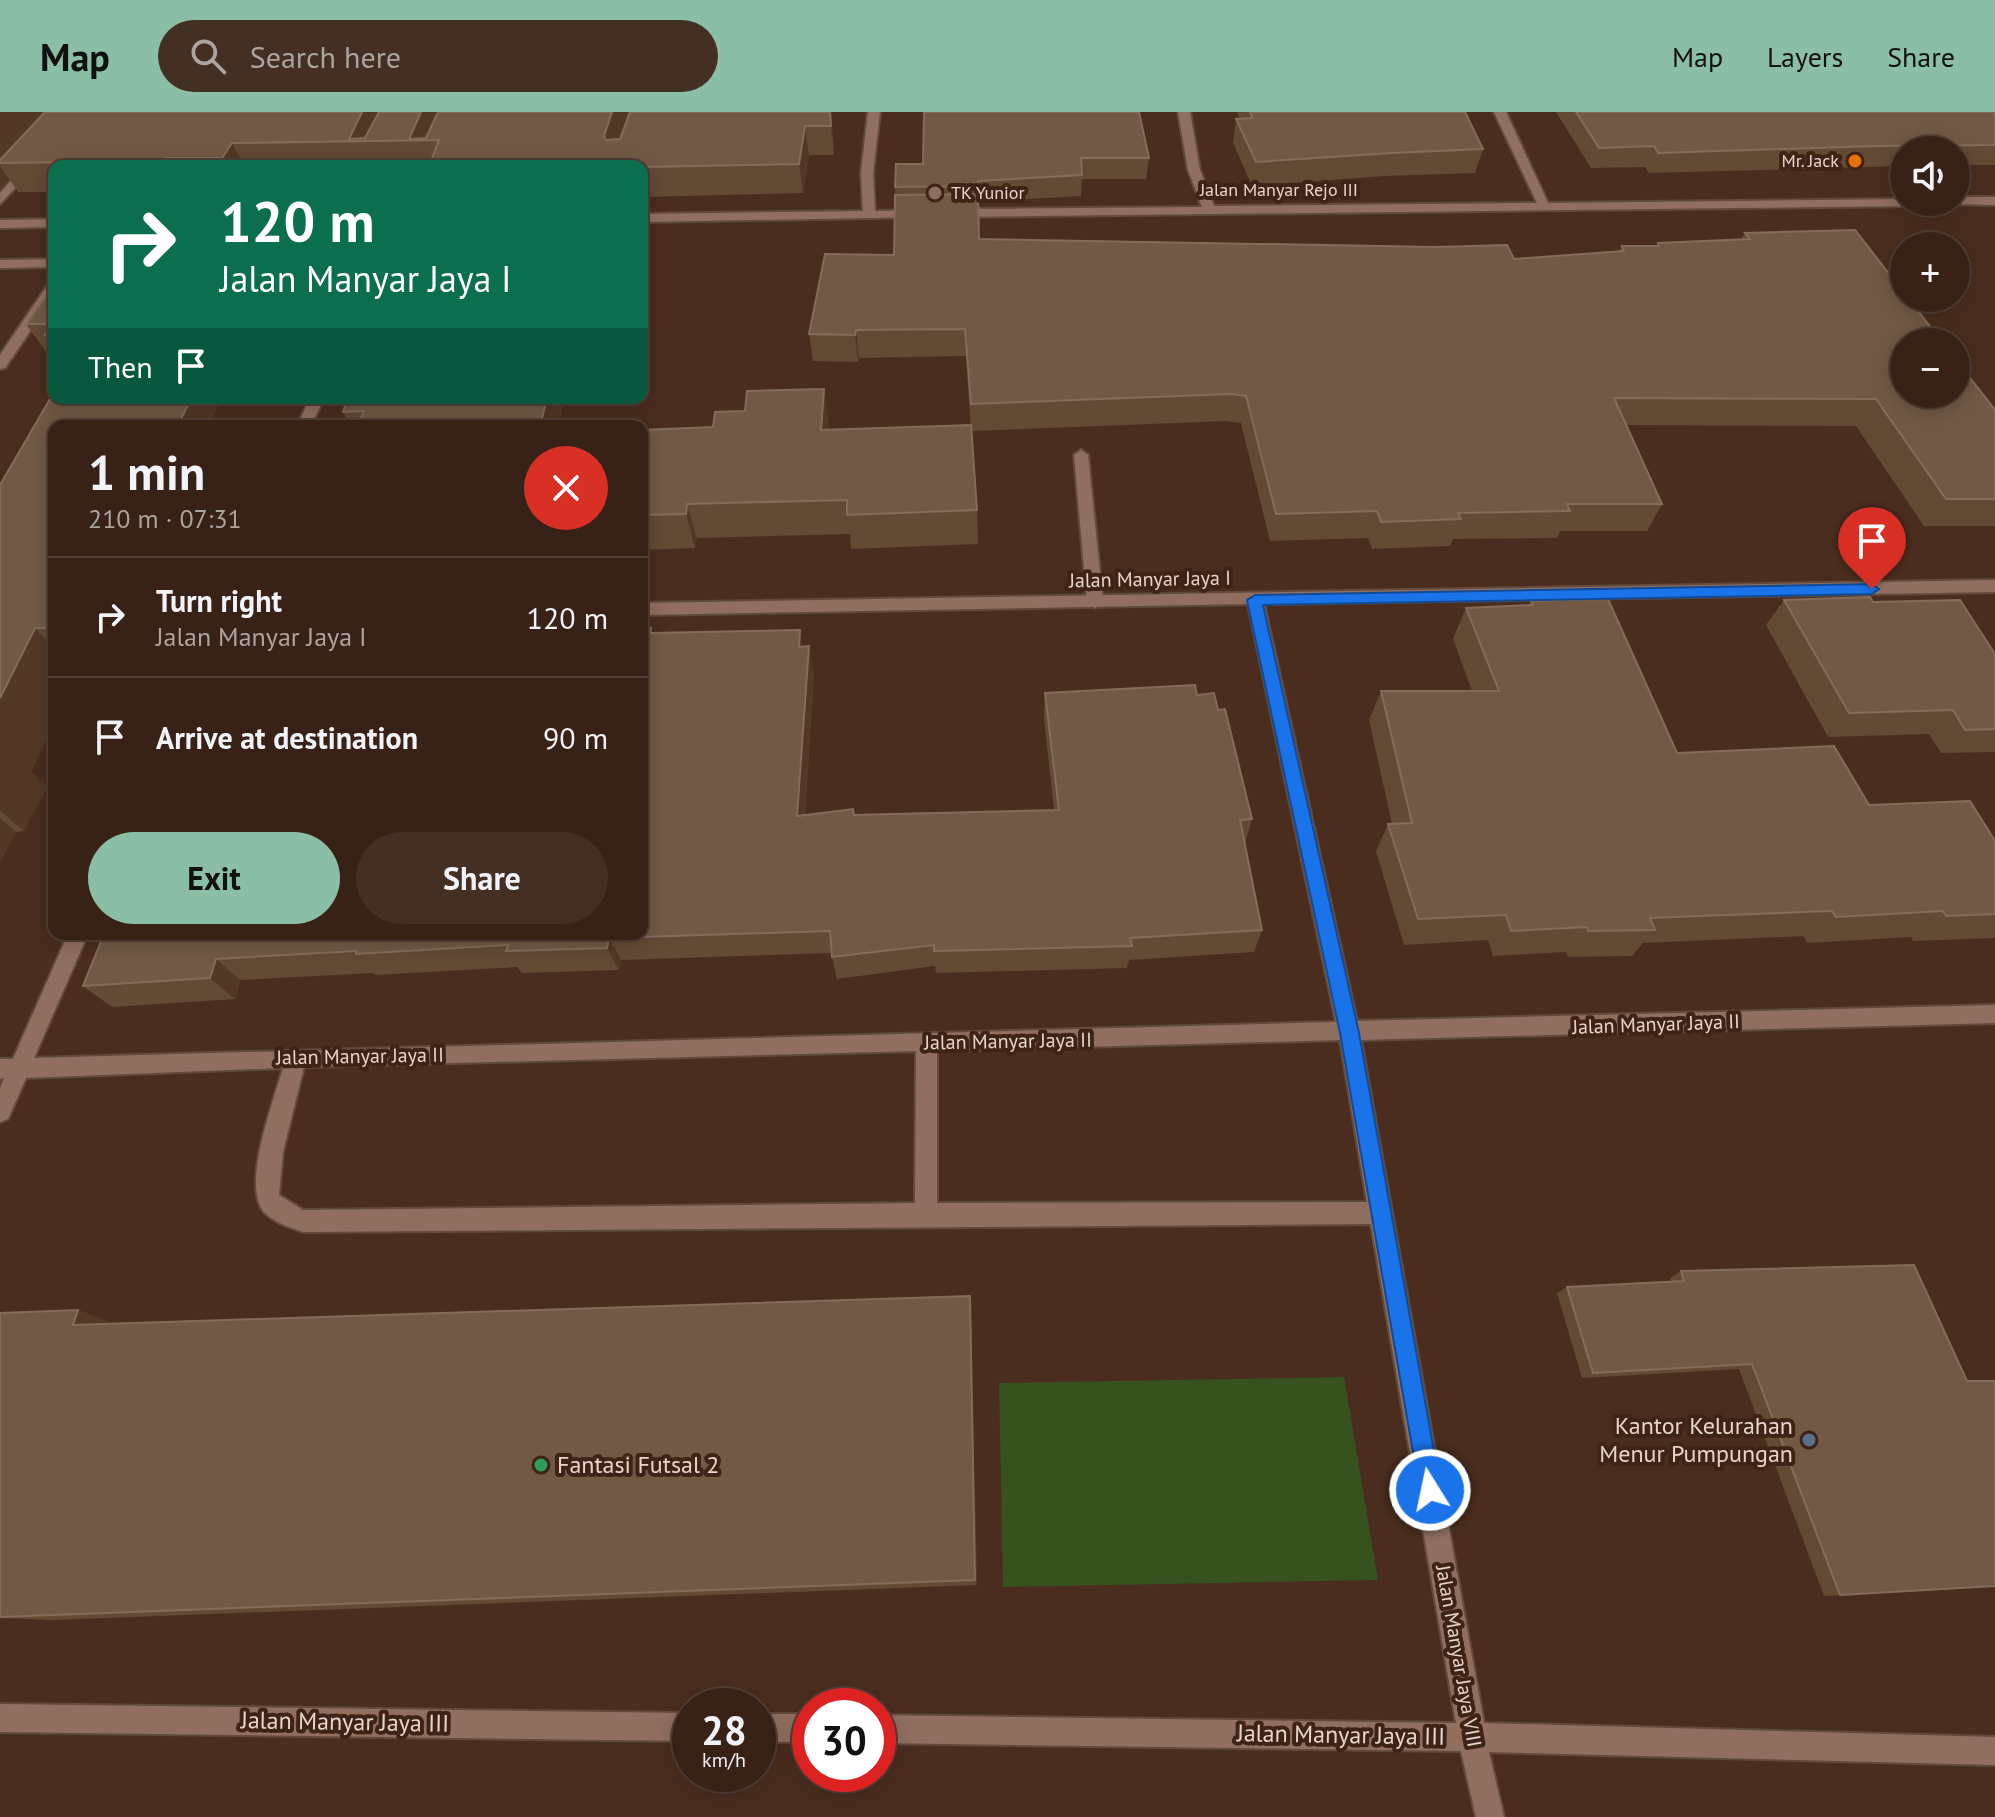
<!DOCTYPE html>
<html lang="en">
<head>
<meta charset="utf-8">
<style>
  body { margin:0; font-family:"PT Sans",sans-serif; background:#432f24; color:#f1f3f6; height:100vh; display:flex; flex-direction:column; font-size:30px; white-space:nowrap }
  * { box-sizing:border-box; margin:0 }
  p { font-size:26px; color:#aba4a1 }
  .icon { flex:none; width:44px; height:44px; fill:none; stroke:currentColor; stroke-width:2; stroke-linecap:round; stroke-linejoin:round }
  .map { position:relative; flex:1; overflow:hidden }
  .side { position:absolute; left:48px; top:308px; width:600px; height:520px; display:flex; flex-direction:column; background:#382217; border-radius:16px; box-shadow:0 4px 20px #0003,0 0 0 2px #523f36 }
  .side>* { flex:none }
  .hud { position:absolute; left:48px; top:48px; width:600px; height:244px; border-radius:16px; box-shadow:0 4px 20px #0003,0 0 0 2px #523f36; background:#0b6e4f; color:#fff; overflow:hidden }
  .buttons { position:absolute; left:1890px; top:24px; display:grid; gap:16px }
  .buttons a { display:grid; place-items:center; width:80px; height:80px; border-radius:50%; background:#382217; box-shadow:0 4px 20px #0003,0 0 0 2px #523f36; font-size:40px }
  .speed { position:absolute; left:672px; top:1576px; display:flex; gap:16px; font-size:40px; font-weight:700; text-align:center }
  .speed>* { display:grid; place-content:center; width:104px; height:104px; border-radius:50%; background:#382217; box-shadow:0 4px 20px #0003,0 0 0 2px #523f36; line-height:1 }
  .speed small { font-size:20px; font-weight:400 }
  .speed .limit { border:12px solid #d22; background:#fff; color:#111 }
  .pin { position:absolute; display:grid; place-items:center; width:68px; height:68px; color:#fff; margin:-82px -34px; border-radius:50% 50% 50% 0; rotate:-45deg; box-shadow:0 0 8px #0007 }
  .pin .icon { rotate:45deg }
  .me { position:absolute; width:88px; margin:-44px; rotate:350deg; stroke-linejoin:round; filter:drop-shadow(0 0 6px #0008) }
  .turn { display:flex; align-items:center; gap:28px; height:168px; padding:0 40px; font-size:36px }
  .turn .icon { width:104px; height:104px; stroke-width:2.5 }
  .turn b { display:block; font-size:56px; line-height:68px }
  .then { display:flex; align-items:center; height:76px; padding:0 40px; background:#0003; gap:16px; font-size:30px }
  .round { display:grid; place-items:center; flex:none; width:84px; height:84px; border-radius:42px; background:#432f24 }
  .head { display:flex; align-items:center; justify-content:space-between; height:136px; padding:0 40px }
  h1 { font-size:48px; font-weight:700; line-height:60px }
  .primary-button { display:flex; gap:16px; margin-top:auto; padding:16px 40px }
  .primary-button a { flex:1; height:92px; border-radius:48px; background:#8abfa5; color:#111; font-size:32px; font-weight:700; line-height:92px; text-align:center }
  .primary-button a+a { background:#432f24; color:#f1f3f6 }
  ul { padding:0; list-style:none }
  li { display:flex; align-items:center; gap:24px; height:120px; padding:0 40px; border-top:2px solid #523f36 }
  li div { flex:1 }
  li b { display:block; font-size:30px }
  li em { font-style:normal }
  header { display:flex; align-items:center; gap:48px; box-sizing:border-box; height:112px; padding:0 40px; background:#8abfa5; color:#111 }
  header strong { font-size:38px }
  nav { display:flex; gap:44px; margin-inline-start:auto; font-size:28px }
  .search { width:560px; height:72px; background:#432f24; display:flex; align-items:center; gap:20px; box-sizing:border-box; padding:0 28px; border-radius:44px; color:#aba4a1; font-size:30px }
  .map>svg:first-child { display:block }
  .green { fill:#37511f }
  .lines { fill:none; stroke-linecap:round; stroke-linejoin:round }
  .service-casing { stroke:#634a3e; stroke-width:4 }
  .minor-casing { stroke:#634a3e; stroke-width:4 }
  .service { fill:#916f60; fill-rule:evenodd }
  .minor { fill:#916f60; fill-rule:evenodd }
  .wall { fill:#634a35 }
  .shaded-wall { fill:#533826 }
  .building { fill:#715945; stroke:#846c5a; stroke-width:2 }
  .route { fill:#1a73e8; stroke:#114b97; stroke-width:2 }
  .food-dot { fill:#e8710a; stroke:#3f2316; stroke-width:3 }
  .education-dot { fill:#8d6e63; stroke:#3f2316; stroke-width:3 }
  .service-dot { fill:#5c6f8a; stroke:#3f2316; stroke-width:3 }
  .leisure-dot { fill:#2e9e5b; stroke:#3f2316; stroke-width:3 }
  .labels { text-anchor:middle; stroke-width:8; stroke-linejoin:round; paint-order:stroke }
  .far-poi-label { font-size:18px; fill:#e7d4cb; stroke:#3f2316; text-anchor:end }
  .far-street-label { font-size:18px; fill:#e7d4cb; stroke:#3f2316 }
  .street-label { font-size:20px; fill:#e7d4cb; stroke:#3f2316 }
  .near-poi-label { font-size:24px; fill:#e7d4cb; stroke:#3f2316; text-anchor:end }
  .near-street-label { font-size:24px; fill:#e7d4cb; stroke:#3f2316 }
</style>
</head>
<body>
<header>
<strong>Map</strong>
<div class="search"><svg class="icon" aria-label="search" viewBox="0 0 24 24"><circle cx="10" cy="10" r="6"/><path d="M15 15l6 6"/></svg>Search here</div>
<nav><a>Map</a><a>Layers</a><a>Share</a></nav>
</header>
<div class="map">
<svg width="1995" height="1705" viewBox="0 0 1995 1705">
  <rect width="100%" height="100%" fill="#4a2d1f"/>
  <!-- green -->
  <path class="green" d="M 1344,1265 L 1378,1468 L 1003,1475 L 999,1271 Z"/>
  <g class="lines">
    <defs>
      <g id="service">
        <path d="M 25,53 L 35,55 L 0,92 L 0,81 Z"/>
        <path d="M 54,147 L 54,155 L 0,156 L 0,148 Z"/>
        <path d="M 54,170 L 54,184 L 5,256 L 0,257 L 0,243 L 49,171 Z"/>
        <path d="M 1081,338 L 1088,343 L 1103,490 L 1095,496 L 1087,490 L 1074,343 Z"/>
      </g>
      <g id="minor">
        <path d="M 868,0 L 880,0 L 873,61 L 875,99 L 921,98 L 925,99 L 925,105 L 642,110 L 642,102 L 863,99 L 861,61 Z"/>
        <path d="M 1178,0 L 1190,0 L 1200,58 L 1214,94 L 1537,91 L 1494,0 L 1506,0 L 1548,91 L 1904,87 L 1904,90 L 1922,90 L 1916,94 L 953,105 L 947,101 L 953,97 L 1202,95 L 1188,58 Z"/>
        <path d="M 1956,85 L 1995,85 L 1995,93 L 1952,92 L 1956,90 Z"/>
        <path d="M 54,107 L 54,115 L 0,116 L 0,108 Z"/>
        <path d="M 310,286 L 324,286 L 311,314 L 297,314 Z"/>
        <path d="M 1995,468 L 1995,480 L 1264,492 L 1357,909 L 1995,893 L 1995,911 L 1361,928 L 1484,1611 L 1995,1625 L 1995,1653 L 1489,1640 L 1504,1705 L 1476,1705 L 1461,1639 L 878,1631 L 878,1603 L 1456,1611 L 1371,1112 L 303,1120 C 290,1115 274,1111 264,1100 C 241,1073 274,988 283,956 L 26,966 L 8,1007 L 0,1010 L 0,976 L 4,966 L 0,967 L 0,947 L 13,947 L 68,822 L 88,822 L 34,946 L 1336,910 L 1248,492 L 642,503 L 642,491 ZM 1340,928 L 1367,1090 L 937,1091 L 937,939 ZM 916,939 L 915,1091 L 303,1098 L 279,1083 L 283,1040 L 304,955 Z"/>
        <path d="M 0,1592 L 690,1601 L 690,1629 L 0,1620 Z"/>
        <rect x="758" y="1602" width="52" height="28"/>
      </g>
    </defs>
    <!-- service casing -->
    <use href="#service" class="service-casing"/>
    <!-- minor casing -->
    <use href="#minor" class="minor-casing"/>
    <!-- service -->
    <use href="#service" class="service"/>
    <!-- minor -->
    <use href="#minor" class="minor"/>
  </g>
  <!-- wall -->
  <g class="wall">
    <path d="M 0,0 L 629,0 L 620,27 L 831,0 L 834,43 L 809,43 L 803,81 L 642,85 L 642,54 L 54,54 L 54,80 L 18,80 L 9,67 L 0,77 Z"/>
    <path d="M 924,0 L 1149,46 L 1146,67 L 1082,67 L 1081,84 L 978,90 L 979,127 L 1514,147 L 1619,139 L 1622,134 L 1656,134 L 1658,131 L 1741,127 L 1745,121 L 1995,298 L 1995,414 L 1924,414 L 1856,314 L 1626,313 L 1662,392 L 1647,419 L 1560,419 L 1557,426 L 1453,427 L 1450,434 L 1372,437 L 1368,426 L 1270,429 L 1241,311 L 1226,309 L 971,319 L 966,244 L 859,246 L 858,250 L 813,249 L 809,222 L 894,143 L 895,75 L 923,52 Z"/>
    <path d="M 1237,0 L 1465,0 L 1483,37 L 1475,61 L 1384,64 L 1252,74 L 1233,31 L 1236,7 L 1240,7 Z"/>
    <path d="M 1556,0 L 1995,0 L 1995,53 L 1956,53 L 1956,38 L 1904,38 L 1904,54 L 1649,61 L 1645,55 L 1591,56 Z"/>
    <path d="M 54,173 L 54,251 L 26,212 Z"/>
    <path d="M 54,286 L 222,286 L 213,303 L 54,314 L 54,609 L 31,660 L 47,675 L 24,719 L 16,720 L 0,750 L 0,373 Z"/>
    <path d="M 348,286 L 565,286 L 558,314 L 350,314 L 343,300 Z"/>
    <path d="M 829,312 L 828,318 L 977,398 L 978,432 L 851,437 L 850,422 L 697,426 L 695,436 L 642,438 L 642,318 Z"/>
    <path d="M 1784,488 L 1873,490 L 1995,542 L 1995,640 L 1941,641 L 1929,622 L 1828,625 L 1766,513 Z"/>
    <path d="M 1531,489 L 1677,641 L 1995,729 L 1995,826 L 1913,829 L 1911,825 L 1807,831 L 1804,824 L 1643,831 L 1632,844 L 1568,845 L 1566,840 L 1493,844 L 1488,828 L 1404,833 L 1376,739 L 1388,712 L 1392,712 L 1369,608 L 1381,579 L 1472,579 L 1453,527 L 1466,496 L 1529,493 Z"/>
    <path d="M 651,516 L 652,521 L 803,534 L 814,561 L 805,703 L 1054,698 L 1044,606 L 1045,581 L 1197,583 L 1218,598 L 1252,707 L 1245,731 L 1262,818 L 1254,840 L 1129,848 L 1127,856 L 936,861 L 935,854 L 837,867 L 831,841 L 621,848 L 619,858 L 522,861 L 517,855 L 375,863 L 373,861 L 240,868 L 235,887 L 112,895 L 83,874 Z"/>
    <path d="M 1681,1159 L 1995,1474 L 1824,1484 L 1739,1257 L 1582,1266 L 1557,1181 L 1567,1175 L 1671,1169 L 1670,1166 Z"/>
    <path d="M 970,1184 L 971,1206 L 977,1473 L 54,1508 L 0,1506 L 0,1201 L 78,1198 L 114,1212 Z"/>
  </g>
  <!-- shaded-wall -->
  <g class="shaded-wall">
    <path d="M 0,0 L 59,0 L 0,51 Z"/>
    <path d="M 362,0 L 389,0 L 374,29 L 349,27 Z"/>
    <path d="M 421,0 L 445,0 L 432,28 L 409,27 Z"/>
    <path d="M 612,0 L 629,0 L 611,53 L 604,24 Z"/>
    <path d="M 830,0 L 831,0 L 834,43 L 831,14 Z"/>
    <path d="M 805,14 L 809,43 L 803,81 L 799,52 Z"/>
    <path d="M 232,31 L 244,54 L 226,54 L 222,46 Z"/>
    <path d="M 166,46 L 170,54 L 160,54 Z"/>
    <path d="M 0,54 L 9,67 L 0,77 Z"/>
    <path d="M 856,218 L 859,246 L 858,250 L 855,223 Z"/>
    <path d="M 824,277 L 829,312 L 826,353 L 821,318 Z"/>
    <path d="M 177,286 L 222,286 L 213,303 L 220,314 L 177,314 Z"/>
    <path d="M 547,286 L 565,286 L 558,314 L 540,314 Z"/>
    <path d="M 687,392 L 697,426 L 695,436 L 686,402 Z"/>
    <path d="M 35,516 L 54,537 L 54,609 L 31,660 L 47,675 L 24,719 L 0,699 L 0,586 Z"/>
    <path d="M 800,518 L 805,544 L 799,535 Z"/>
    <path d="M 809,534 L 814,561 L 803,728 L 797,704 Z"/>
    <path d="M 0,706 L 16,720 L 0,750 Z"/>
    <path d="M 609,826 L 621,848 L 619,858 L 607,836 Z"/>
    <path d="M 216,847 L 240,868 L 235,887 L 210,866 Z"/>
    <path d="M 970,1184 L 971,1206 L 977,1473 L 975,1468 Z"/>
    <path d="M 78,1198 L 134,1219 L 73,1213 Z"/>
  </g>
  <!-- building -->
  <g class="building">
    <path d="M 45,0 L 362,0 L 349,27 L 365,26 L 379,0 L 421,0 L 409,27 L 426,26 L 438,0 L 612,0 L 604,24 L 606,28 L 620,27 L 630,0 L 830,0 L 831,14 L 805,14 L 799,52 L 642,55 L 642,54 L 429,54 L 439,28 L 232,31 L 222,46 L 166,46 L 160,54 L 74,54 L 77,50 L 0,51 L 0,48 Z"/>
    <path d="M 924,0 L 1139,0 L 1149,46 L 1081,46 L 1082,63 L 978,69 L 978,74 L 895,75 L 896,52 L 923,52 Z"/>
    <path d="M 1250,0 L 1465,0 L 1483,37 L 1391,41 L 1256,50 L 1236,7 L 1253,6 Z"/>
    <path d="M 1576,0 L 1995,0 L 1995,33 L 1876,34 L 1658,41 L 1654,34 L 1599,36 Z"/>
    <path d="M 978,82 L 979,127 L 1436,135 L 1507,133 L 1514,147 L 1624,139 L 1622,134 L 1659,134 L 1658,131 L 1750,127 L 1745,121 L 1855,118 L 1904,181 L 1904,186 L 1908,186 L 1942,230 L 1904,230 L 1904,282 L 1956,282 L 1956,248 L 1995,298 L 1995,387 L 1946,387 L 1876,287 L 1614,286 L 1662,392 L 1567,392 L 1570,399 L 1458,401 L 1461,407 L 1381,410 L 1377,399 L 1276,402 L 1246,284 L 1231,282 L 971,292 L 965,217 L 856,218 L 855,223 L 809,222 L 825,142 L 894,143 L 895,83 Z"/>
    <path d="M 54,173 L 54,228 L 45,223 L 52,212 L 26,212 Z"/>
    <path d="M 824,277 L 821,318 L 971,313 L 977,398 L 847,403 L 847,388 L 687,392 L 686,402 L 642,403 L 642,318 L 713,315 L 715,300 L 745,299 L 747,279 Z"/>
    <path d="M 54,280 L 54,286 L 192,286 L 177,314 L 54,314 L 54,514 L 53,516 L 35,516 L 0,586 L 0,373 Z"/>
    <path d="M 348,286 L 547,286 L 540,314 L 358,314 L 364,299 L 343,300 Z"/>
    <path d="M 1870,485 L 1873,490 L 1960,488 L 1995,542 L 1995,617 L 1965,618 L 1953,598 L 1849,601 L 1784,488 Z"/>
    <path d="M 1608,487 L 1677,641 L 1834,634 L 1869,693 L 1970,689 L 1995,729 L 1995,802 L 1946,804 L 1943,799 L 1836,805 L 1832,799 L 1650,806 L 1655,818 L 1588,819 L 1587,815 L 1511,819 L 1506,803 L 1418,807 L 1388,712 L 1412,711 L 1381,579 L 1499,579 L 1466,496 L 1533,493 L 1531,489 Z"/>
    <path d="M 642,516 L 651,516 L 650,521 L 800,518 L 799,535 L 809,534 L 797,704 L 853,697 L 854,703 L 1059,698 L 1045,581 L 1195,573 L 1197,583 L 1214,581 L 1218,598 L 1225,597 L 1252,707 L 1240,708 L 1262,818 L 1130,826 L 1132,834 L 934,839 L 934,833 L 832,845 L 830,819 L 609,826 L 607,836 L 506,839 L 508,833 L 356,842 L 356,839 L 216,847 L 210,866 L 83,874 L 104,822 L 642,822 Z"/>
    <path d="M 1914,1153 L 1967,1269 L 1995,1269 L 1995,1474 L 1840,1483 L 1752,1252 L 1593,1261 L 1567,1175 L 1684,1169 L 1681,1159 Z"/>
    <path d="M 970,1184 L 975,1468 L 0,1505 L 0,1201 L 78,1198 L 73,1213 Z"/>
  </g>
  <!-- route -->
  <path class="route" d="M 1872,472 L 1879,477 L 1872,482 L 1263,493 L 1359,921 L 1441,1378 L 1438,1386 L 1430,1390 L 1421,1386 L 1340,921 L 1247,488 L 1255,483 Z"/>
  <!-- markers -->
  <circle class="food-dot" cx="1855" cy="49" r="8"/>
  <circle class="education-dot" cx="935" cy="81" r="8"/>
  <circle class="service-dot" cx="1809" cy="1328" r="8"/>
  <circle class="leisure-dot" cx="541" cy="1353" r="8"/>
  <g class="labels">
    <!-- far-poi labels -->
    <g class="far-poi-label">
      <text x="1839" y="55">Mr. Jack</text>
      <text x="951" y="87" text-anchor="start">TK Yunior</text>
    </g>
    <!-- far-street labels -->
    <g class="far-street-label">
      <text x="1279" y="84">Jalan Manyar Rejo III</text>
    </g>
    <!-- street labels -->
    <g class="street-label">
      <text transform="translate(1150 467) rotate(-1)" y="7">Jalan Manyar Jaya I</text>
      <text transform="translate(1656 912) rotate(-2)" y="7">Jalan Manyar Jaya II</text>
      <text transform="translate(1008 929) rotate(-1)" y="7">Jalan Manyar Jaya II</text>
      <text transform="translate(360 944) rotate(-1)" y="7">Jalan Manyar Jaya II</text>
      <text transform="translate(1459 1544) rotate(80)" y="7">Jalan Manyar Jaya VIII</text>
    </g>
    <!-- near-poi labels -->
    <g class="near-poi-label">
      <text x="1793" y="1322">Kantor Kelurahan<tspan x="1793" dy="28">Menur Pumpungan</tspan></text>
      <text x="557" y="1361" text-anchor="start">Fantasi Futsal 2</text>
    </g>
    <!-- near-street labels -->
    <g class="near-street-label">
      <text transform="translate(345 1610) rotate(1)" y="8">Jalan Manyar Jaya III</text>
      <text transform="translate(1341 1623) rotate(1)" y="8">Jalan Manyar Jaya III</text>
    </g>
  </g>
</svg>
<div class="buttons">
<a><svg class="icon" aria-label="sound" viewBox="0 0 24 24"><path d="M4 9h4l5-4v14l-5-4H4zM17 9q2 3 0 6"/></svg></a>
<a>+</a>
<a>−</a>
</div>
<div class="speed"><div>28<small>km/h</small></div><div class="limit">30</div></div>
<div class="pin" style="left:1872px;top:477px;background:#d93025"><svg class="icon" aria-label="arrive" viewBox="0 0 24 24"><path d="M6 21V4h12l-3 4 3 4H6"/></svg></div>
<svg class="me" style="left:1430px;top:1378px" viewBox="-20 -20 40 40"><circle r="17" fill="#1a73e8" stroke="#fff" stroke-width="3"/><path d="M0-11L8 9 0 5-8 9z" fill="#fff"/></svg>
<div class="hud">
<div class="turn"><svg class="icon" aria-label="right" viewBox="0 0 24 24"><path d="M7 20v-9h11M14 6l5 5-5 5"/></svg><div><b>120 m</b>Jalan Manyar Jaya I</div></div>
<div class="then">Then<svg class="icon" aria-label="arrive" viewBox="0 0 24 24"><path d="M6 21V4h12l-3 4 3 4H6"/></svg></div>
</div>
<section class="side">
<div class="head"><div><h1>1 min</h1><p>210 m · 07:31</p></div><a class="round" style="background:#d93025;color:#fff"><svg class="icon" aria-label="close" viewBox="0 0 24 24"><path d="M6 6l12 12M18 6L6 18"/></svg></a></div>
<ul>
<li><svg class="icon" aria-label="right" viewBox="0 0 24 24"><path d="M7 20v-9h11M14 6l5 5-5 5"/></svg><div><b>Turn right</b><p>Jalan Manyar Jaya I</p></div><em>120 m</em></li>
<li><svg class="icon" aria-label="arrive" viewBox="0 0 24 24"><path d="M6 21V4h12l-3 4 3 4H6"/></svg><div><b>Arrive at destination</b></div><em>90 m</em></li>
</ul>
<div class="primary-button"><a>Exit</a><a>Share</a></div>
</section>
</div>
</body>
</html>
